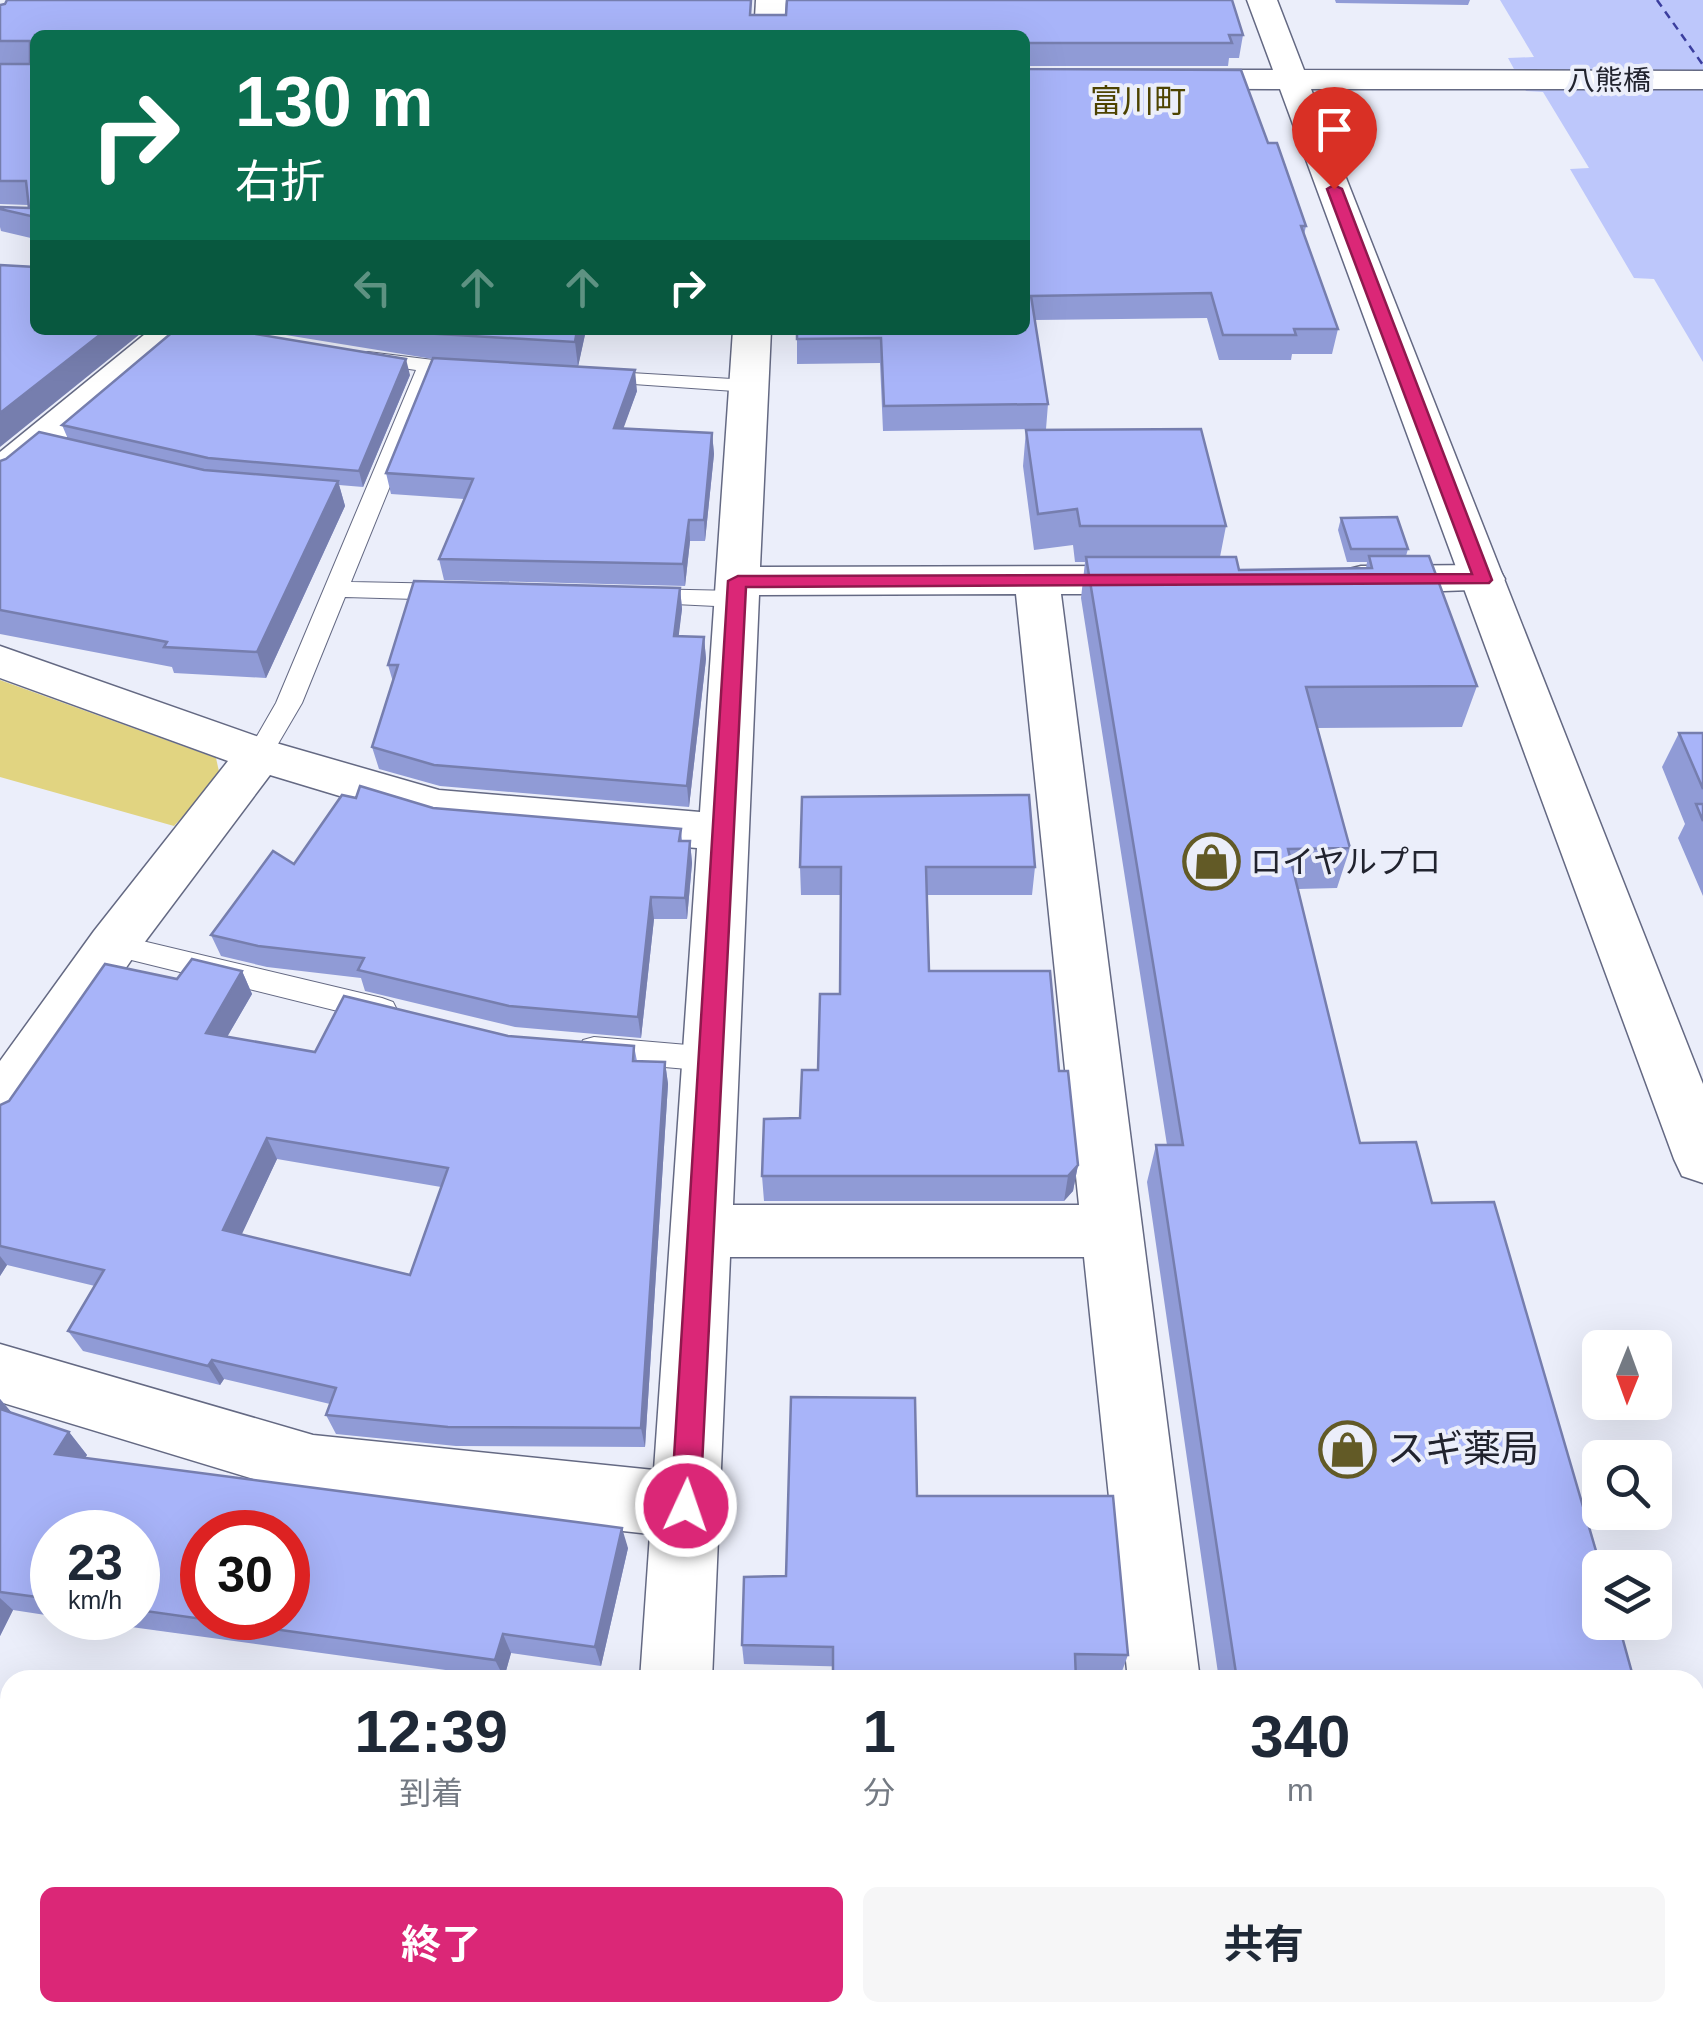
<!DOCTYPE html>
<html lang="ja">
<head>
<meta charset="utf-8">
<style>
  body { margin:0; font-family:Helvetica,"Noto Sans JP",sans-serif; background:#f6f6f7; color:#1f2937; height:100vh; display:flex; flex-direction:column; font-size:38px; white-space:nowrap }
  * { box-sizing:border-box; margin:0 }
  p { font-size:32px; color:#747a83 }
  .icon { flex:none; width:55px; height:55px; fill:none; stroke:currentColor; stroke-width:2; stroke-linecap:round; stroke-linejoin:round }
  .map { position:relative; flex:1; overflow:hidden }
  .details { position:absolute; left:0px; top:1670px; width:1705px; height:352px; display:flex; flex-direction:column; background:#fff; border-radius:30px 30px 0 0; box-shadow:0 10px 40px #0002 }
  .details>* { flex:none }
  .guide { position:absolute; left:30px; top:30px; width:1000px; height:305px; border-radius:15px; box-shadow:0 10px 40px #0002; background:#0b6e4f; color:#fff; overflow:hidden }
  .needle { width:65px; rotate:181deg }
  .controls { position:absolute; left:1582px; top:1330px; display:grid; gap:20px }
  .controls a { display:grid; place-items:center; width:90px; height:90px; border-radius:15px; background:#fff; box-shadow:0 10px 40px #0002; font-size:50px }
  .speed { position:absolute; left:30px; top:1510px; display:flex; gap:20px; font-size:50px; font-weight:700; text-align:center }
  .speed>* { display:grid; place-content:center; width:130px; height:130px; border-radius:50%; background:#fff; box-shadow:0 10px 40px #0002; line-height:1 }
  .speed small { font-size:25px; font-weight:400 }
  .speed .limit { border:15px solid #d22; background:#fff; color:#111 }
  .pin { position:absolute; display:grid; place-items:center; width:85px; height:85px; color:#fff; margin:-102px -42px; border-radius:50% 50% 50% 0; rotate:-45deg; box-shadow:0 0 10px #0007 }
  .pin .icon { rotate:45deg }
  .me { position:absolute; width:110px; margin:-55px; rotate:3deg; stroke-linejoin:round; filter:drop-shadow(0 0 8px #0008) }
  .turn { display:flex; align-items:center; gap:35px; height:210px; padding:0 40px; font-size:45px }
  .turn .icon { width:130px; height:130px; stroke-width:2.5 }
  .turn b { display:block; font-size:70px; line-height:85px }
  .lanes { display:flex; align-items:center; height:95px; padding:0 40px; background:#0003; justify-content:center; gap:50px; direction:ltr }
  .lanes .off { opacity:.35 }
  .eta { display:flex; justify-content:space-evenly; align-items:center; height:170px; text-align:center }
  .eta b { font-size:60px; font-weight:700; line-height:70px }
  .primary-button { display:flex; gap:20px; margin-top:auto; padding:20px 40px }
  .primary-button a { flex:1; height:115px; border-radius:15px; background:#db2777; color:#fff; font-size:40px; font-weight:700; line-height:115px; text-align:center }
  .primary-button a+a { background:#f6f6f7; color:#1f2937 }
  .map>svg:first-child { display:block }
  .green { fill:#e1d481 }
  .water { fill:#bdc7fb }
  .lines { fill:none; stroke-linecap:round; stroke-linejoin:round }
  .ferry { stroke:#3b3e9e; stroke-width:2.5; stroke-dasharray:8 6; stroke-linecap:butt }
  .lane-casing { stroke:#646983; stroke-width:2 }
  .street-casing { stroke:#646983; stroke-width:3 }
  .secondary-casing { stroke:#646983; stroke-width:3 }
  .lane { fill:#fff; fill-rule:evenodd }
  .street { fill:#fff; fill-rule:evenodd }
  .secondary { fill:#fff; fill-rule:evenodd }
  .wall { fill:#909bd6; fill-rule:evenodd }
  .shaded-wall { fill:#767eae }
  .building { fill:#a8b4f9; stroke:#767eae; stroke-width:2.5; fill-rule:evenodd }
  .route { fill:#db2777; stroke:#8e194d; stroke-width:2.5 }
  .labels { text-anchor:middle; stroke-width:8; stroke-linejoin:round; paint-order:stroke }
  .far-street-label { font-size:28px; fill:#21232e; stroke:#ebeefa }
  .far-quarter-label { font-size:32px; fill:#4d4300; stroke:#ebeefa }
  .poi-label { font-size:32px; fill:#21232e; stroke:#ebeefa; text-anchor:start }
  .near-poi-label { font-size:38px; fill:#21232e; stroke:#ebeefa; text-anchor:start }
</style>
</head>
<body>
<div class="map">
<svg width="1703" height="2021" viewBox="0 0 1703 2021">
  <rect width="100%" height="100%" fill="#ebeefa"/>
  <!-- green -->
  <path class="green" d="M 0,680 L 216,758 L 220,776 L 174,826 L 0,777 Z"/>
  <!-- water -->
  <path class="water" d="M 1500,0 L 1703,0 L 1703,362 L 1654,279 L 1634,278 L 1570,169 L 1589,168 L 1543,92 L 1526,91 L 1508,58 L 1534,57 Z"/>
  <g class="lines">
    <!-- ferry -->
    <path class="ferry" d="M 1657,0 L 1703,65"/>
    <defs>
      <g id="lane">
        <path d="M 368,352 L 466,364 L 477,370 L 466,376 L 436,373 L 351,582 L 452,584 L 464,592 L 452,600 L 345,597 L 302,703 L 268,761 L 259,764 L 246,755 L 276,703 L 416,370 L 361,362 L 361,354 Z"/>
        <path d="M 597,371 L 749,380 L 760,386 L 749,392 L 590,381 L 586,377 Z"/>
        <path d="M 643,589 L 736,591 L 748,599 L 736,607 L 634,602 L 631,597 Z"/>
        <path d="M 113,934 L 382,998 L 393,1002 L 397,1010 L 393,1018 L 382,1022 L 103,953 L 98,945 L 103,937 Z"/>
        <path d="M 594,1037 L 711,1047 L 722,1050 L 726,1059 L 722,1068 L 711,1071 L 594,1061 L 583,1058 L 579,1049 L 583,1040 Z"/>
        <path d="M 0,1757 L 10,1759 L 10,1799 L 0,1797 Z"/>
      </g>
      <g id="street">
        <path d="M 756,0 L 786,0 L 784,35 L 754,35 Z"/>
        <path d="M 150,330 L 192,330 L 15,482 L 0,485 L 0,452 Z"/>
        <path d="M 733,330 L 771,330 L 760,567 L 1160,566 L 1176,570 L 1182,580 L 1176,590 L 1160,594 L 1061,594 L 1200,1680 L 1128,1680 L 1084,1257 L 730,1257 L 712,1680 L 640,1680 L 650,1534 L 313,1497 L 0,1402 L 0,1344 L 313,1435 L 654,1470 L 697,848 L 439,826 L 270,775 L 132,959 L 20,1121 L 0,1128 L 0,1061 L 94,931 L 228,761 L 0,678 L 0,646 L 276,743 L 439,790 L 700,812 ZM 1016,594 L 1079,1205 L 733,1205 L 759,595 Z"/>
        <path d="M 1483,565 L 1499,569 L 1505,579 L 1499,589 L 1361,594 L 1345,590 L 1339,580 L 1345,570 L 1361,566 Z"/>
        <path d="M 617,2012 L 697,2012 L 696,2021 L 616,2021 Z"/>
        <path d="M 1162,2012 L 1242,2012 L 1243,2021 L 1163,2021 Z"/>
      </g>
      <path id="secondary" d="M 1247,0 L 1277,0 L 1304,70 L 1703,71 L 1703,89 L 1311,89 L 1703,1084 L 1703,1183 L 1682,1176 L 1674,1159 L 1280,89 L 1025,88 L 1025,70 L 1273,70 Z"/>
    </defs>
    <!-- lane casing -->
    <use href="#lane" class="lane-casing"/>
    <!-- street casing -->
    <use href="#street" class="street-casing"/>
    <!-- secondary casing -->
    <use href="#secondary" class="secondary-casing"/>
    <!-- lane -->
    <use href="#lane" class="lane"/>
    <!-- street -->
    <use href="#street" class="street"/>
    <!-- secondary -->
    <use href="#secondary" class="secondary"/>
  </g>
  <!-- wall -->
  <g class="wall">
    <path d="M 1335,0 L 1470,0 L 1468,5 L 1336,3 Z"/>
    <path d="M 0,5 L 752,15 L 1243,35 L 1239,58 L 1229,58 L 1228,66 L 1025,66 L 1025,35 L 35,35 L 35,239 L 1,231 L 0,227 L 0,207 L 29,208 L 28,205 L 0,204 Z"/>
    <path d="M 1027,69 L 1268,143 L 1306,226 L 1304,235 L 1338,329 L 1332,354 L 1292,354 L 1291,360 L 1219,360 L 1207,318 L 1035,320 L 1048,404 L 1046,429 L 883,431 L 880,363 L 797,364 L 797,330 Z"/>
    <path d="M 255,330 L 586,330 L 578,366 L 637,391 L 623,428 L 712,433 L 714,454 L 705,541 L 690,541 L 685,586 L 444,580 L 439,559 L 464,499 L 391,494 L 386,473 L 433,359 Z"/>
    <path d="M 410,375 L 363,487 L 339,485 L 345,506 L 266,678 L 174,673 L 172,667 L 0,634 L 0,461 L 68,439 L 62,425 Z"/>
    <path d="M 1026,430 L 1226,526 L 1220,557 L 1239,570 L 1366,568 L 1367,562 L 1347,562 L 1338,530 L 1341,518 L 1408,549 L 1406,556 L 1477,686 L 1462,727 L 1317,728 L 1350,848 L 1337,888 L 1298,889 L 1360,1143 L 1432,1203 L 1634,1680 L 1219,1680 L 1147,1182 L 1156,1145 L 1167,1145 L 1081,598 L 1085,562 L 1075,562 L 1073,545 L 1034,550 L 1023,466 Z"/>
    <path d="M 680,588 L 682,609 L 678,637 L 704,637 L 706,659 L 689,807 L 440,786 L 379,769 L 372,747 L 393,682 L 388,665 Z"/>
    <path d="M 1679,733 L 1703,733 L 1703,896 L 1678,838 L 1685,824 L 1662,767 Z"/>
    <path d="M 356,798 L 433,808 L 681,829 L 682,841 L 690,841 L 692,863 L 687,919 L 654,919 L 641,1038 L 515,1027 L 365,991 L 361,978 L 267,967 L 221,956 L 211,935 L 294,864 Z"/>
    <path d="M 800,867 L 1035,867 L 1032,895 L 927,895 L 929,971 L 1059,1071 L 1078,1165 L 1073,1191 L 1064,1201 L 764,1201 L 762,1176 L 800,1118 L 818,1070 L 840,994 L 841,895 L 801,895 Z"/>
    <path d="M 242,971 L 252,994 L 227,1037 L 315,1052 L 508,1036 L 634,1046 L 637,1061 L 665,1062 L 668,1084 L 645,1447 L 456,1446 L 336,1434 L 326,1415 L 330,1404 L 224,1379 L 220,1385 L 83,1351 L 68,1331 L 95,1286 L 7,1265 L 0,1276 L 0,1105 L 9,1101 L 177,979 ZM 277,1159 L 441,1187 L 410,1275 L 241,1235 Z"/>
    <path d="M 0,1399 L 12,1413 L 69,1432 L 87,1455 L 85,1458 L 628,1548 L 601,1666 L 511,1653 L 504,1678 L 65,1618 L 138,1618 L 138,1532 L 52,1532 L 52,1616 L 13,1610 L 0,1636 Z"/>
    <path d="M 786,1576 L 1128,1655 L 1121,1674 L 744,1664 L 742,1645 Z"/>
    <path d="M 1521,2012 L 1695,2012 L 1703,2021 L 1523,2021 Z"/>
  </g>
  <!-- shaded-wall -->
  <g class="shaded-wall">
    <path d="M 106,330 L 145,330 L 0,447 L 0,413 Z"/>
    <path d="M 577,330 L 586,330 L 578,367 L 575,342 Z"/>
    <path d="M 406,359 L 410,375 L 363,487 L 359,471 Z"/>
    <path d="M 635,370 L 637,391 L 616,449 L 614,428 Z"/>
    <path d="M 712,433 L 714,454 L 705,541 L 704,520 Z"/>
    <path d="M 338,481 L 345,506 L 266,678 L 257,652 Z"/>
    <path d="M 689,520 L 690,541 L 685,586 L 683,564 Z"/>
    <path d="M 680,588 L 682,609 L 676,658 L 674,636 Z"/>
    <path d="M 704,637 L 706,659 L 689,807 L 687,786 Z"/>
    <path d="M 690,841 L 692,863 L 687,919 L 685,898 Z"/>
    <path d="M 651,897 L 654,919 L 641,1038 L 638,1017 Z"/>
    <path d="M 242,971 L 252,994 L 216,1056 L 206,1033 Z"/>
    <path d="M 665,1062 L 668,1084 L 645,1447 L 641,1428 Z"/>
    <path d="M 267,1138 L 277,1159 L 234,1251 L 223,1230 Z"/>
    <path d="M 1078,1165 L 1073,1191 L 1064,1201 L 1068,1176 Z"/>
    <path d="M 0,1256 L 7,1265 L 0,1276 Z"/>
    <path d="M 212,1360 L 224,1379 L 220,1385 L 208,1366 Z"/>
    <path d="M 0,1399 L 12,1413 L 0,1424 Z"/>
    <path d="M 69,1432 L 87,1455 L 73,1476 L 55,1454 Z"/>
    <path d="M 622,1528 L 628,1548 L 601,1666 L 595,1647 Z"/>
    <path d="M 0,1598 L 13,1610 L 0,1636 Z"/>
    <path d="M 503,1634 L 511,1653 L 504,1678 L 495,1660 Z"/>
    <path d="M 575,2012 L 589,2012 L 587,2021 L 573,2021 Z"/>
  </g>
  <!-- building -->
  <g class="building">
    <path d="M 7,0 L 751,0 L 750,15 L 786,15 L 787,0 L 1232,0 L 1243,35 L 1229,35 L 1232,43 L 1027,43 L 1025,53 L 1025,35 L 35,35 L 35,217 L 0,209 L 0,207 L 29,208 L 26,181 L 0,181 L 0,64 L 30,64 L 30,41 L 0,41 L 0,5 L 5,4 Z"/>
    <path d="M 1025,67 L 1027,69 L 1241,70 L 1268,143 L 1277,143 L 1306,226 L 1301,226 L 1338,329 L 1294,329 L 1296,335 L 1223,335 L 1211,293 L 1031,296 L 1048,404 L 884,406 L 881,338 L 797,339 L 797,330 L 1025,330 Z"/>
    <path d="M 0,265 L 35,267 L 35,330 L 106,330 L 0,413 Z"/>
    <path d="M 175,330 L 232,330 L 406,359 L 359,471 L 208,458 L 62,425 Z"/>
    <path d="M 401,330 L 577,330 L 575,342 L 422,333 Z"/>
    <path d="M 433,358 L 635,370 L 614,428 L 712,433 L 704,520 L 689,520 L 683,564 L 439,559 L 473,479 L 386,473 Z"/>
    <path d="M 1201,429 L 1226,526 L 1080,526 L 1077,509 L 1038,514 L 1026,430 Z"/>
    <path d="M 39,432 L 204,470 L 338,481 L 257,652 L 164,647 L 167,642 L 0,610 L 0,461 L 6,459 Z"/>
    <path d="M 1397,517 L 1408,549 L 1351,549 L 1341,518 Z"/>
    <path d="M 1369,556 L 1429,556 L 1477,686 L 1306,687 L 1350,848 L 1288,849 L 1360,1143 L 1416,1142 L 1432,1203 L 1494,1202 L 1601,1568 L 1600,1568 L 1600,1622 L 1618,1622 L 1634,1680 L 1237,1680 L 1156,1145 L 1183,1145 L 1086,557 L 1236,557 L 1239,570 L 1372,568 Z"/>
    <path d="M 414,581 L 680,588 L 674,636 L 704,637 L 687,786 L 434,765 L 372,747 L 398,665 L 388,665 Z"/>
    <path d="M 1679,733 L 1703,733 L 1703,789 Z"/>
    <path d="M 360,786 L 433,808 L 681,829 L 679,841 L 690,841 L 685,898 L 651,897 L 638,1017 L 509,1006 L 358,970 L 364,958 L 258,946 L 211,935 L 273,851 L 294,864 L 342,795 L 356,798 Z"/>
    <path d="M 1029,795 L 1035,867 L 926,867 L 929,971 L 1050,971 L 1059,1071 L 1068,1071 L 1078,1165 L 1068,1176 L 762,1176 L 764,1119 L 800,1118 L 802,1070 L 818,1070 L 820,994 L 840,994 L 841,867 L 800,867 L 802,797 Z"/>
    <path d="M 1696,804 L 1703,804 L 1703,821 Z"/>
    <path d="M 192,959 L 242,971 L 206,1033 L 315,1052 L 344,996 L 508,1036 L 634,1046 L 633,1061 L 665,1062 L 641,1428 L 448,1427 L 326,1415 L 336,1388 L 212,1360 L 208,1366 L 68,1331 L 104,1270 L 0,1246 L 0,1105 L 9,1101 L 105,964 L 177,979 ZM 267,1138 L 448,1168 L 410,1275 L 223,1230 Z"/>
    <path d="M 791,1397 L 915,1398 L 917,1496 L 1113,1496 L 1128,1655 L 1075,1654 L 1076,1680 L 833,1680 L 833,1647 L 742,1645 L 744,1577 L 786,1576 Z"/>
    <path d="M 0,1409 L 69,1432 L 55,1454 L 622,1528 L 595,1647 L 503,1634 L 495,1660 L 138,1610 L 138,1532 L 52,1532 L 52,1599 L 0,1592 ZM 202,1532 L 288,1532 L 288,1618 L 202,1618 Z"/>
    <path d="M 10,1856 L 10,1896 L 0,1892 L 0,1873 Z"/>
    <path d="M 1695,1876 L 1703,1876 L 1703,2021 L 1554,2021 L 1552,2012 L 1695,2012 Z"/>
    <path d="M 398,2012 L 575,2012 L 573,2021 L 395,2021 Z"/>
    <path d="M 766,2012 L 1118,2012 L 1119,2021 L 766,2021 Z"/>
  </g>
  <!-- route -->
  <path class="route" d="M 1334,185 L 1342,189 L 1492,580 L 1489,583 L 746,587 L 700,1506 L 695,1515 L 686,1519 L 676,1515 L 671,1506 L 728,581 L 738,576 L 1472,574 L 1327,189 Z"/>
  <!-- icons -->
  <defs>
    <symbol id="shop-ring" viewBox="-11 -11 22 22"><circle r="9.5" fill="#ebeefa" stroke="#625a26" stroke-width="1.5"/><path d="M-5-2.5h2.3a2.7 3.5 0 0 1 5.4 0H5L5.5 6h-11ZM-1.5-2.5h3a1.5 2.3 0 0 0-3 0Z" fill="#625a26"/></symbol>
  </defs>
  <g fill-rule="evenodd">
    <use href="#shop-ring" x="1180" y="830" width="63" height="63"/>
    <use href="#shop-ring" x="1316" y="1418" width="63" height="63"/>
  </g>
  <g class="labels">
    <!-- far-street labels -->
    <g class="far-street-label">
      <text x="1609" y="90">八熊橋</text>
    </g>
    <!-- far-quarter labels -->
    <g class="far-quarter-label">
      <text x="1138" y="112">富川町</text>
    </g>
    <!-- poi labels -->
    <g class="poi-label">
      <text x="1250" y="873">ロイヤルプロ</text>
    </g>
    <!-- near-poi labels -->
    <g class="near-poi-label">
      <text x="1387" y="1462">スギ薬局</text>
    </g>
  </g>
</svg>
<div class="controls">
<a><svg class="needle" viewBox="-14 -14 28 28"><path d="M0-13l5 13h-10z" fill="#e53935"/><path d="M0 13l5-13h-10z" fill="#747a83"/></svg></a>
<a><svg class="icon" aria-label="search" viewBox="0 0 24 24"><circle cx="10" cy="10" r="6"/><path d="M15 15l6 6"/></svg></a>
<a><svg class="icon" aria-label="layers" viewBox="0 0 24 24"><path d="M12 4l9 5-9 5-9-5zM3 14l9 5 9-5"/></svg></a>
</div>
<div class="speed"><div>23<small>km/h</small></div><div class="limit">30</div></div>
<div class="pin" style="left:1334px;top:189px;background:#d93025"><svg class="icon" aria-label="arrive" viewBox="0 0 24 24"><path d="M6 21V4h12l-3 4 3 4H6"/></svg></div>
<svg class="me" style="left:686px;top:1506px" viewBox="-20 -20 40 40"><circle r="17" fill="#db2777" stroke="#fff" stroke-width="3"/><path d="M0-11L8 9 0 5-8 9z" fill="#fff"/></svg>
<div class="guide">
<div class="turn"><svg class="icon" aria-label="right" viewBox="0 0 24 24"><path d="M7 20v-9h11M14 6l5 5-5 5"/></svg><div><b>130 m</b>右折</div></div>
<div class="lanes"><svg class="icon off" aria-label="left" viewBox="0 0 24 24"><path d="M17 20v-9H6M10 6l-5 5 5 5"/></svg><svg class="icon off" aria-label="ahead" viewBox="0 0 24 24"><path d="M12 20V5M6 11l6-6 6 6"/></svg><svg class="icon off" aria-label="ahead" viewBox="0 0 24 24"><path d="M12 20V5M6 11l6-6 6 6"/></svg><svg class="icon" aria-label="right" viewBox="0 0 24 24"><path d="M7 20v-9h11M14 6l5 5-5 5"/></svg></div>
</div>
<section class="details">
<div class="eta">
<div><b>12:39</b><p>到着</p></div>
<div><b>1</b><p>分</p></div>
<div><b>340</b><p>m</p></div>
</div>
<div class="primary-button"><a>終了</a><a>共有</a></div>
</section>
</div>
</body>
</html>
